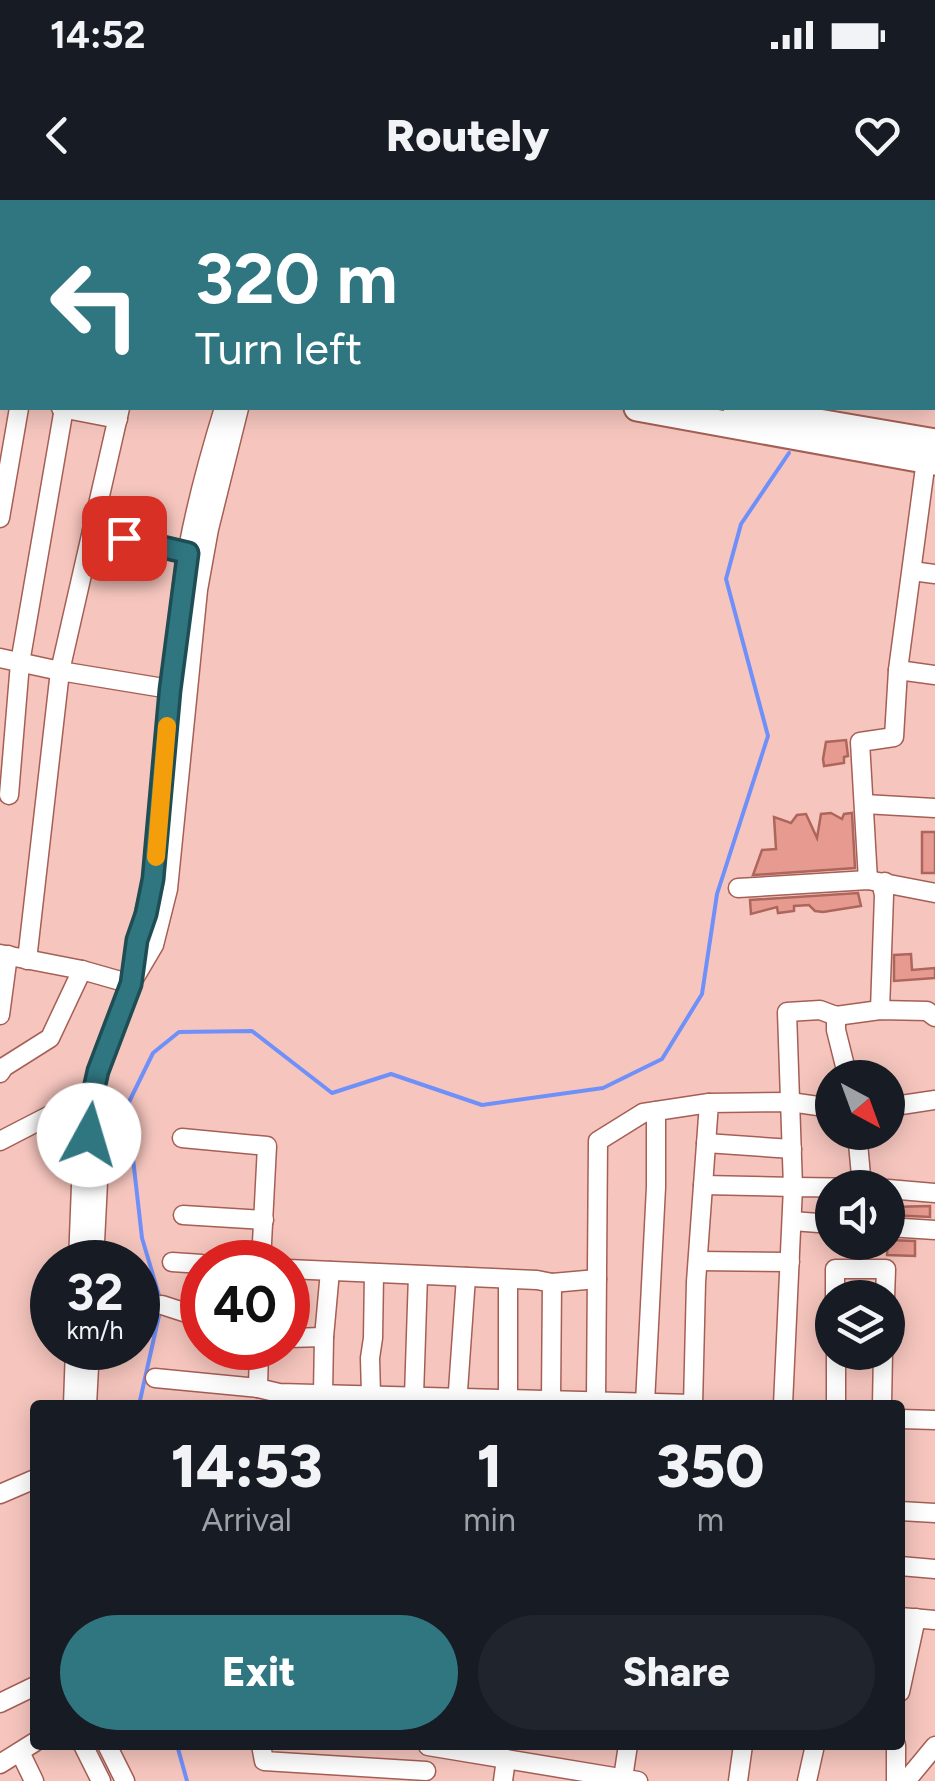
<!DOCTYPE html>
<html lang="en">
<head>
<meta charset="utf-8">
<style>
  body { margin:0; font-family:Figtree,sans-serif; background:#20242c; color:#f1f3f6; height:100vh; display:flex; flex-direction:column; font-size:38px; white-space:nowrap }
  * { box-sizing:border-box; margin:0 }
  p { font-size:32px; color:#9ea1a6 }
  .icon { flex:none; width:55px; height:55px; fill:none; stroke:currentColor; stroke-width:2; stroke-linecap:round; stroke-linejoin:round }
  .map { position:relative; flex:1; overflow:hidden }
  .details { position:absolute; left:30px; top:1200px; width:875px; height:350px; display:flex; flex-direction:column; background:#171b24; border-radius:10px; box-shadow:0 5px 25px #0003 }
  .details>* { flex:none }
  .banner { position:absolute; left:0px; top:0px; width:935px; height:210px; box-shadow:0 5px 25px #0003; background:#2f7681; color:#fff; overflow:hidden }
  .needle { width:65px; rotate:139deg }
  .buttons { position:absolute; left:815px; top:860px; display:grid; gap:20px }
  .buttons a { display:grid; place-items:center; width:90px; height:90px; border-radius:50%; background:#171b24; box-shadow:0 5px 25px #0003; font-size:50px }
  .speed { position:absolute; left:30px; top:1040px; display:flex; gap:20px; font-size:50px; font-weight:700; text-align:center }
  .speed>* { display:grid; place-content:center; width:130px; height:130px; border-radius:50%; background:#171b24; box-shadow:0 5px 25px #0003; line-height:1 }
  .speed small { font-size:25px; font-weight:400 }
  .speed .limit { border:15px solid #d22; background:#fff; color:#111 }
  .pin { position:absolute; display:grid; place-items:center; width:85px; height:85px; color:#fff; margin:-42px; border-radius:20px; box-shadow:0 5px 15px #0006 }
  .me { position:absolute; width:110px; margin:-55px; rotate:6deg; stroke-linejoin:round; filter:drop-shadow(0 0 8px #0008) }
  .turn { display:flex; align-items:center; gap:35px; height:210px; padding:0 30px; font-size:45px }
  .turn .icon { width:130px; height:130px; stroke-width:2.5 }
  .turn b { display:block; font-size:70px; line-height:85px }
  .eta { display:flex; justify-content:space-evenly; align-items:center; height:170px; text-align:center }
  .eta b { font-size:60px; font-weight:800; line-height:70px }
  .primary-button { display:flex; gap:20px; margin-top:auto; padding:20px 30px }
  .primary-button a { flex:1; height:115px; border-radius:60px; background:#2f7681; color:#fff; font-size:40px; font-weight:800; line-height:115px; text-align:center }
  .primary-button a+a { background:#20242c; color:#f1f3f6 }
  .status { display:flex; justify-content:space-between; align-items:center; height:70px; padding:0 50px; background:#171b24; direction:ltr }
  .status svg { height:28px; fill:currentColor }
  header { display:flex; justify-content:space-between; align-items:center; height:130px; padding:0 30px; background:#171b24; font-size:45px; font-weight:800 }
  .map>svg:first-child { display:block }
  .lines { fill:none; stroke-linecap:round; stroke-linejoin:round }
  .stream { stroke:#7090f9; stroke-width:4 }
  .building { fill:#e79b90; stroke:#ad665c; stroke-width:2.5 }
  .minor-casing { stroke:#a55f55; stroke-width:21 }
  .highway-casing { stroke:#a55f55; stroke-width:29 }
  .minor { stroke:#fff; stroke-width:18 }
  .highway { stroke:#fff; stroke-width:25 }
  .route-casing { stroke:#1f4d54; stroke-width:25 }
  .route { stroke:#2f7681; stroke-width:18 }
  .slow { stroke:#f59e0b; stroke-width:18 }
</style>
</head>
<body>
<div class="status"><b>14:52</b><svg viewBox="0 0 49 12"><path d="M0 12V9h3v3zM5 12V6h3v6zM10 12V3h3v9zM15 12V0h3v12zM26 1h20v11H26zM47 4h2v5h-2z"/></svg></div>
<header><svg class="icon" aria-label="back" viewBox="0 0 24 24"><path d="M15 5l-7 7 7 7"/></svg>Routely<svg class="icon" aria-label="heart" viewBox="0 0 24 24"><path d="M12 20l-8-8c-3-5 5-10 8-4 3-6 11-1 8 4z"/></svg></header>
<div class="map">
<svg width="935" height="1581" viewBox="0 0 935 1581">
  <rect width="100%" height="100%" fill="#f6c6be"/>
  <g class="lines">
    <!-- stream -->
    <g class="stream">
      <path d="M 926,2 L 927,0"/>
      <path d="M 161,1102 L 142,1038 L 127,906 L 153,853 L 179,832 L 252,831 L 332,893 L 391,874 L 482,905 L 603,888 L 662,859 L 702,794 L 717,694 L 768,536 L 726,379 L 741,324 L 789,253"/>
      <path d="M 139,1205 L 160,1111"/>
      <path d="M 177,1545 L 187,1581"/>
    </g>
  </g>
  <!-- building -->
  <g class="building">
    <path d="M 846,540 L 848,556 L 844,557 L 844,563 L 824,566 L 823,559 L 826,542 Z"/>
    <path d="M 831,613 L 842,619 L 844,614 L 852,613 L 855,668 L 753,675 L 762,650 L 776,649 L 774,617 L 791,623 L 797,615 L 806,614 L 817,638 L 821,614 Z"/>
    <rect x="922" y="632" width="13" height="41"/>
    <path d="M 858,693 L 861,706 L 823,712 L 815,711 L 809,705 L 794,706 L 794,711 L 778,713 L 777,707 L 751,714 L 750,700 Z"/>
    <path d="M 911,754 L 912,770 L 935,768 L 935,778 L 894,781 L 894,755 Z"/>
    <path d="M 930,1006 L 930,1017 L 890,1015 L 890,1007 Z"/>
    <path d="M 888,1040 L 915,1041 L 915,1056 L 887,1055 Z"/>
  </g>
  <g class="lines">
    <defs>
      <g id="minor">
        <path d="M 541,0 L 552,2"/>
        <path d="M 737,0 L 738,2"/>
        <path d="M 777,0 L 779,2"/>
        <path d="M 282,2 L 283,0"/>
        <path d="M 295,2 L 296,0"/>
        <path d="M 404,2 L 404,0"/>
        <path d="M 589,2 L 590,0"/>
        <path d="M 803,2 L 804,0"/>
        <path d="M 871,2 L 872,0"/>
        <path d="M 0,11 L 0,28"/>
        <path d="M 0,195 L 2,196"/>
        <path d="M 61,208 L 118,219"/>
        <path d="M 0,318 L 19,208"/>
        <path d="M 92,330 L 188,353"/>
        <path d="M 912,371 L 935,374"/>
        <path d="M 0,458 L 60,471 L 182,491"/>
        <path d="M 898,470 L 935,475"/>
        <path d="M 9,595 L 20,463 L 64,208"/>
        <path d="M 864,604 L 935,608"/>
        <path d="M 868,680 L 860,542 L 894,537 L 898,470 L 926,260"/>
        <path d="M 738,688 L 868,680 L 935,693"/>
        <path d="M 0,754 L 82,770 L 131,784"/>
        <path d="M 27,760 L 60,471 L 120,208"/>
        <path d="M 132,774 C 138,730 152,690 157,646 C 167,557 171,468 183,379 C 191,322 207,263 224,208"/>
        <path d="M 880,810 L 884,695 L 882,686 L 885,682"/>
        <path d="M 0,815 L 8,755"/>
        <path d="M 836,816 L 836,830 L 848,878"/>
        <path d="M 0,873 L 4,867 L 50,838 L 82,770"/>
        <path d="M 888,907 L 935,900"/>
        <path d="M 857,932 L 862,987"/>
        <path d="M 90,935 L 99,962 L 94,1062"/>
        <path d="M 182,938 L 267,946 L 261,1062"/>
        <path d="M 0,941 L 93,893"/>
        <path d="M 706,943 L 792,949"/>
        <path d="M 703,985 L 793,987 L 787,812 L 820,810 L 836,816 L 880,810 L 927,811 L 935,817"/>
        <path d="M 888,989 L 935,993"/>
        <path d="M 183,1015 L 264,1020"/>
        <path d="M 792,1021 L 832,1024"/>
        <path d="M 888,1027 L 935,1030"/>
        <path d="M 698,1061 L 790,1062"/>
        <path d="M 78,1062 L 82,960 L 89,935 L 90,914 L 98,871 L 131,784 L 154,745 L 168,689 L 198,390 L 209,329 L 239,208"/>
        <path d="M 172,1062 L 202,1064"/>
        <path d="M 288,1069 L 537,1080 L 552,1083 L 551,1200"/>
        <path d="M 552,1083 L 597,1079"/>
        <path d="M 835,1098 L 835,1069 L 886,1069 L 885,1098"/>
        <path d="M 162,1105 L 202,1118"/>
        <path d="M 288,1138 L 324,1137"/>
        <path d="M 259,1148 L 258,1188 L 279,1193 L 693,1204"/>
        <path d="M 836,1152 L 836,1205"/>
        <path d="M 155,1178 L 258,1188"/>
        <path d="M 323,1194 L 324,1137 L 330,1071"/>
        <path d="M 371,1195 L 370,1158 L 373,1138 L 374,1073"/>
        <path d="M 414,1196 L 418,1075"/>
        <path d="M 508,1199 L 508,1079"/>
        <path d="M 596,1201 L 598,941 L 643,913 L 709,903"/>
        <path d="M 645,1203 L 656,987 L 656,911"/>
        <path d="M 73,1205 L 75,1148"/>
        <path d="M 87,1205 L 90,1148"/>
        <path d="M 457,1205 L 466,1077"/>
        <path d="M 693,1205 L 696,1082 L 709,903 L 790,902 L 832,908"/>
        <path d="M 783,1205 L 793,987 L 872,988"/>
        <path d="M 882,1205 L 883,1152"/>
        <path d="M 900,1219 L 935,1220"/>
        <path d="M 0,1294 L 35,1279"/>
        <path d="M 900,1311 L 935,1313"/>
        <path d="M 900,1366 L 935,1369"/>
        <path d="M 900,1417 L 935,1420"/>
        <path d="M 900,1492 L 916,1418"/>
        <path d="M 0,1503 L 35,1486"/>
        <path d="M 83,1545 L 101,1581"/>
        <path d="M 107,1545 L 125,1581"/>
        <path d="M 261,1545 L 264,1561 L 426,1571"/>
        <path d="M 896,1545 L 896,1581"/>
        <path d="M 428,1546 L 638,1581"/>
        <path d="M 20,1552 L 34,1581"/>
        <path d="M 0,1564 L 35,1542"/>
        <path d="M 623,1578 L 628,1545"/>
        <path d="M 503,1581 L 506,1559"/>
        <path d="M 738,1581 L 743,1545"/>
        <path d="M 807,1581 L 815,1545"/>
        <path d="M 906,1581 L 935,1546"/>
      </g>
      <g id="highway">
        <path d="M 0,71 L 2,72"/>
        <path d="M 637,208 L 935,262"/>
        <path d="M 736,208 L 935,242"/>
      </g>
    </defs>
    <!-- minor casing -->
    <use href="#minor" class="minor-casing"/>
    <!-- highway casing -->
    <use href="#highway" class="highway-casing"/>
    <!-- minor -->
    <use href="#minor" class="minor"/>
    <!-- highway -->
    <use href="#highway" class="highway"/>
  </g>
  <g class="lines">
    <defs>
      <path id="route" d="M 89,935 L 93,893 L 98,871 L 131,784 L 137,740 L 146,714 L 153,679 L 170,490 L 188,353 L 124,338"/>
    </defs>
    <!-- route casing -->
    <use href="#route" class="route-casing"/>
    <!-- route -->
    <use href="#route" class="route"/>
    <!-- slow -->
    <path class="slow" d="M 156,657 L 167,526"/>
  </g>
</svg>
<div class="buttons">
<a><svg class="needle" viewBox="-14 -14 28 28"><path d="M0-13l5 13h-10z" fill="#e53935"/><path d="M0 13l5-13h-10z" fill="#9ea1a6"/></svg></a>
<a><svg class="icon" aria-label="sound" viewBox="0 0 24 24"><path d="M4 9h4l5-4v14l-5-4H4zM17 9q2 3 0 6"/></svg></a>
<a><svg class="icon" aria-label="layers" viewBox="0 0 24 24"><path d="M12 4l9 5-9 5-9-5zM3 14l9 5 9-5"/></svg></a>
</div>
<div class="speed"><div>32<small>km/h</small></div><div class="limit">40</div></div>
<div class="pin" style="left:124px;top:338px;background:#d93025"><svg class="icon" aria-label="arrive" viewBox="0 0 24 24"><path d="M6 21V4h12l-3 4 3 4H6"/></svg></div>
<svg class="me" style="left:89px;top:935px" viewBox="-20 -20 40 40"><circle r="19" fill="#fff"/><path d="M0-13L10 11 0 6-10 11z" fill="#2f7681"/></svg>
<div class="banner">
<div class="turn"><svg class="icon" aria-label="left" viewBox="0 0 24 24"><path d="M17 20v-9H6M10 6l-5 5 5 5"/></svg><div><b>320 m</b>Turn left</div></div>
</div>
<section class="details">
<div class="eta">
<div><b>14:53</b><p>Arrival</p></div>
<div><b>1</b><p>min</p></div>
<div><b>350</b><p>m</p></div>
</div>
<div class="primary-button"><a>Exit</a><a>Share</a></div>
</section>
</div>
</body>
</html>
